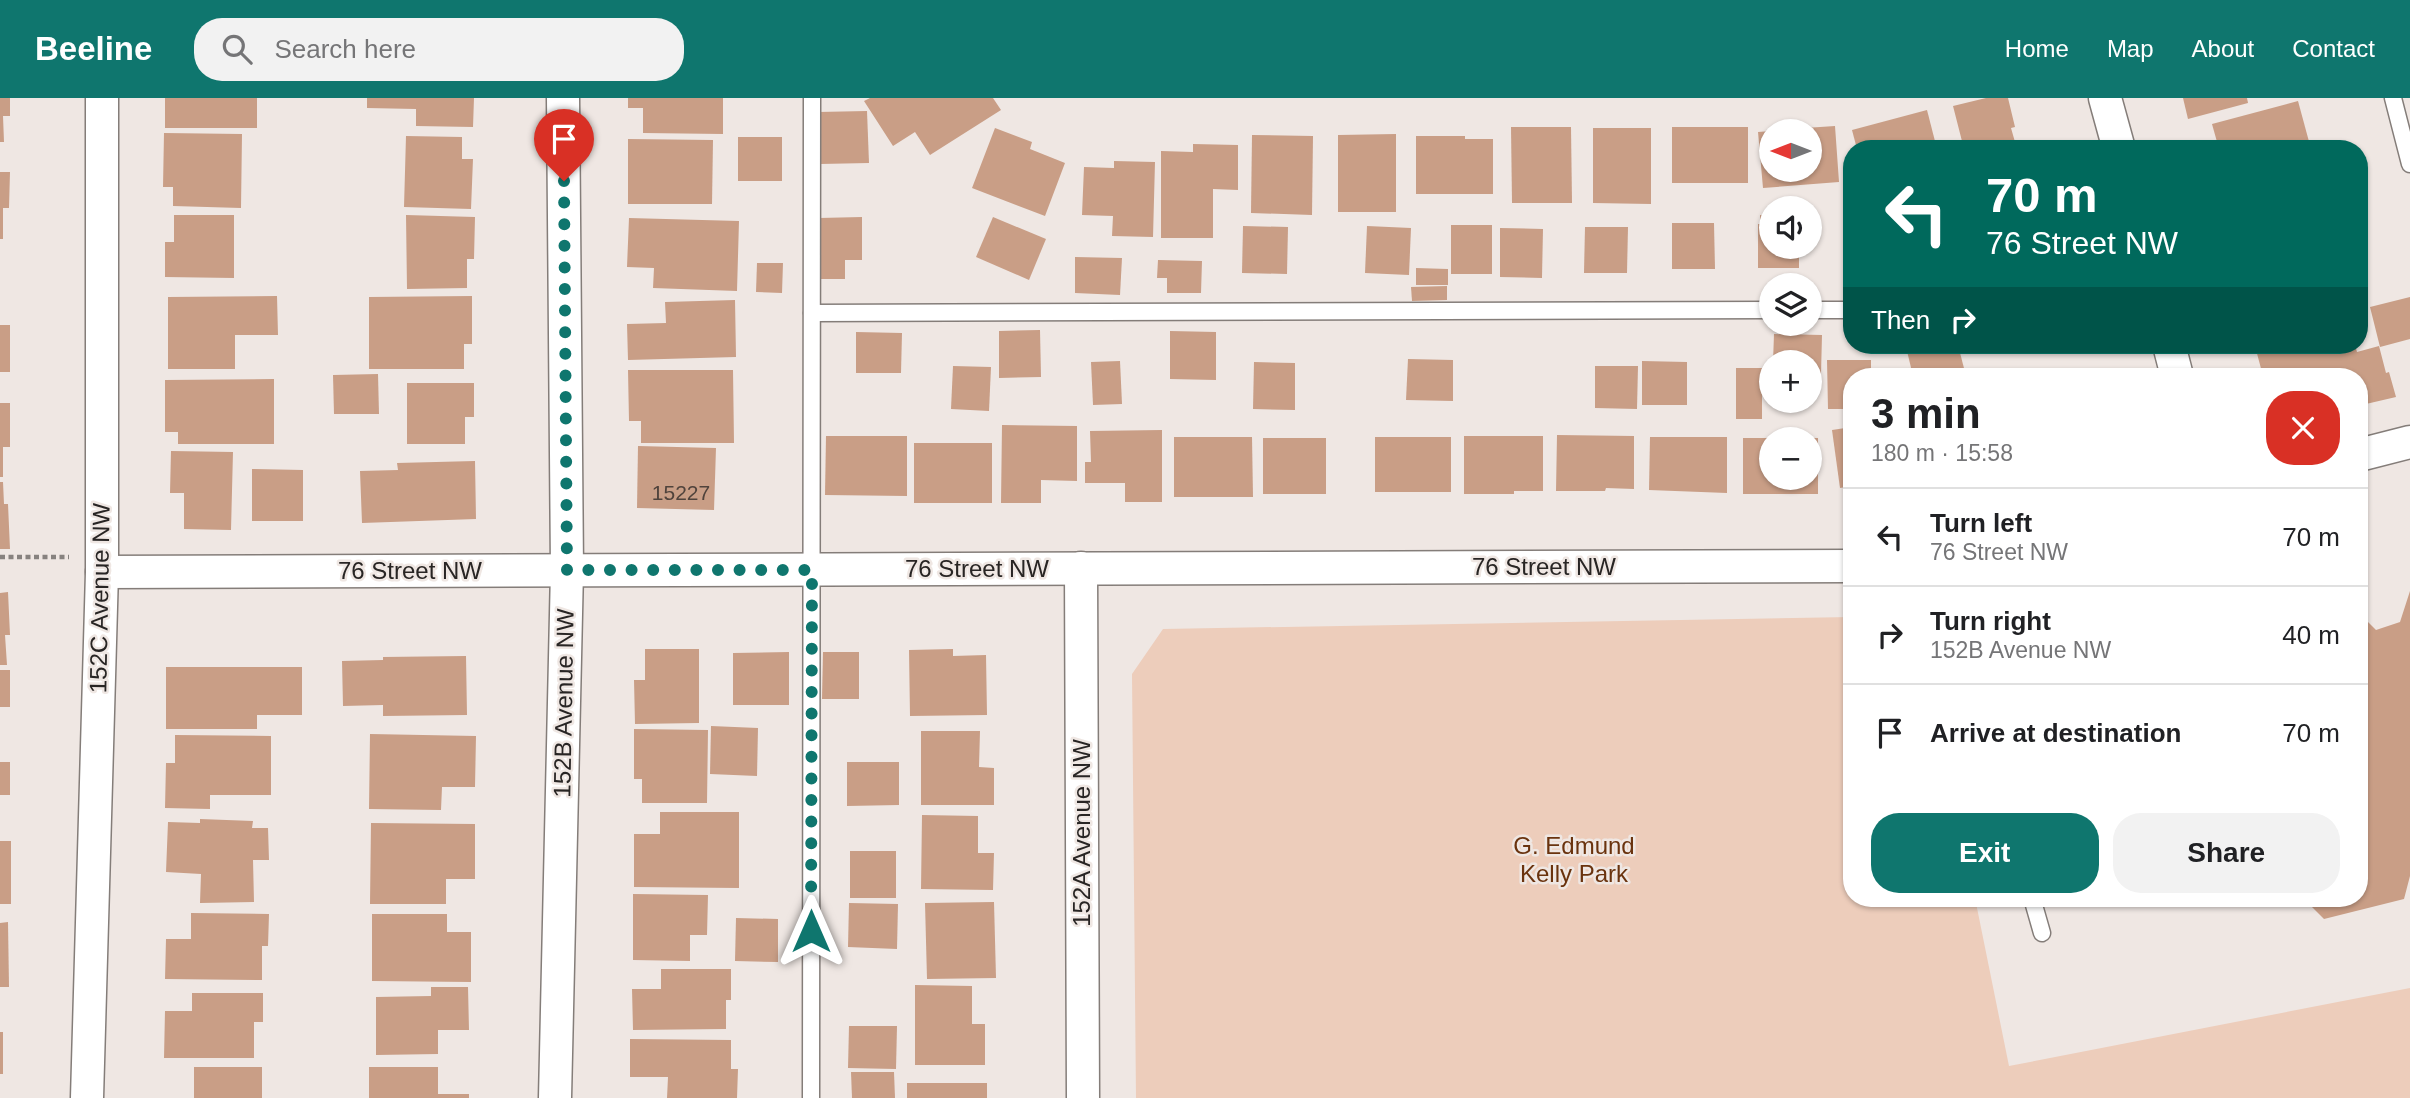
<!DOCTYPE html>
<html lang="en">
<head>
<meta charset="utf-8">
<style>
  body { margin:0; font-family:Helvetica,sans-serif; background:#f2f2f2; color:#202124; height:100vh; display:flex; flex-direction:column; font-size:26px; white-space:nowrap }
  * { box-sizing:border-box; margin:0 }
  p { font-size:23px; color:#757577 }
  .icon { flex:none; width:38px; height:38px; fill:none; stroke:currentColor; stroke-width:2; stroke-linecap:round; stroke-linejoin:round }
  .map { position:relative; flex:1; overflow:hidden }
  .side { position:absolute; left:1843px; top:270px; width:525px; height:539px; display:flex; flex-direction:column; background:#fff; border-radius:28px; box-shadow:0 2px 5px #0004 }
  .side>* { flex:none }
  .banner { position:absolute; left:1843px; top:42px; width:525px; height:214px; border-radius:28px; box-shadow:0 2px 5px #0004; background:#00695c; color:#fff; overflow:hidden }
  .needle { width:46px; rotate:270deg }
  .tools { position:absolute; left:1759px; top:21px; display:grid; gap:14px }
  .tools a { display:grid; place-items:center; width:63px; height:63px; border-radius:50%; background:#fff; box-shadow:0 2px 5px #0004; font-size:35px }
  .pin { position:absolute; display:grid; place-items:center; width:60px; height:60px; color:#fff; margin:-72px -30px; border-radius:50% 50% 50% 0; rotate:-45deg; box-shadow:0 0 7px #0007 }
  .pin .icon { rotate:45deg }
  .me { position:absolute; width:77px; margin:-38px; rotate:0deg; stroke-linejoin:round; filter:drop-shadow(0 0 5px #0008) }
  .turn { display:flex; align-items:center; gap:24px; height:147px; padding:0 28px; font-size:32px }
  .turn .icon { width:91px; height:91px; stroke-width:2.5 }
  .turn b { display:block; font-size:49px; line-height:60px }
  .then { display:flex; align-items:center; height:66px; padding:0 28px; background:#0003; gap:14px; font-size:26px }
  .round { display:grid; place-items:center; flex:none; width:74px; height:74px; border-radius:28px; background:#f2f2f2 }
  .headline { display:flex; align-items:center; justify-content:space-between; height:119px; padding:0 28px }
  h1 { font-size:42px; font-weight:700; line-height:52px }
  .button { display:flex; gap:14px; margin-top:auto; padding:14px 28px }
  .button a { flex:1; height:80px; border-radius:28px; background:#0f766e; color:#fff; font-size:28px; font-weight:700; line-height:80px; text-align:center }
  .button a+a { background:#f2f2f2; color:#202124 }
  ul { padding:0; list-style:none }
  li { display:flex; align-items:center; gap:21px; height:98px; padding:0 28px; border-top:2px solid #e0e0e0 }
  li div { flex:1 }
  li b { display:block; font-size:26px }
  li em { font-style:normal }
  header { display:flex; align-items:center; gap:42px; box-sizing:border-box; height:98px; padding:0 35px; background:#0f766e; color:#fff }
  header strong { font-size:33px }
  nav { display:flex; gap:38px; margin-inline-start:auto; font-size:24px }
  .search { width:490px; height:63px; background:#f2f2f2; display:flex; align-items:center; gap:18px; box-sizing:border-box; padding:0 24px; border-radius:28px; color:#757577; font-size:26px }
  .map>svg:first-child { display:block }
  .green { fill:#edcdbb }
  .building { fill:#c99e86 }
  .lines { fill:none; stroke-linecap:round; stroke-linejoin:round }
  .lane-casing { stroke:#847d79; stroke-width:19 }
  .street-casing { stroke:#847d79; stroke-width:35 }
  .path { stroke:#87827f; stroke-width:4.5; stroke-dasharray:5 3.5; stroke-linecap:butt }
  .lane { stroke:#fff; stroke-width:16 }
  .street { stroke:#fff; stroke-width:32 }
  .route { stroke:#0f766e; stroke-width:12; stroke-dasharray:0 21.6 }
  .labels { text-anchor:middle; stroke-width:5; stroke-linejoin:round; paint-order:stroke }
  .number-label { font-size:21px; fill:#50433c }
  .street-label { font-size:24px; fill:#282524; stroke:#efe7e3 }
  .park-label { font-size:24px; fill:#6a330e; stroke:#efe7e3 }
</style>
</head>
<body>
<header>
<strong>Beeline</strong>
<div class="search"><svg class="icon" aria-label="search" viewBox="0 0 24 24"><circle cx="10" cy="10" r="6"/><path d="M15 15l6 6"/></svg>Search here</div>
<nav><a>Home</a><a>Map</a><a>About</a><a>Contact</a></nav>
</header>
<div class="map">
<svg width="2410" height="1000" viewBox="0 0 2410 1000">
  <rect width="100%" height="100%" fill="#efe7e3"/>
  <!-- green -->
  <path class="green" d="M 1851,519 L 1852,800 L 1975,800 L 2009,968 L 2410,890 L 2410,1000 L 1136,1000 L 1132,576 L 1163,531 Z"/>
  <!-- building -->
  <g class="building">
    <path d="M 0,0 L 10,0 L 10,18 L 3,18 L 4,44 L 0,44 Z"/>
    <rect x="165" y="0" width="92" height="30"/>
    <path d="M 367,0 L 474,0 L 473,29 L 416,28 L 416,11 L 367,10 Z"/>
    <path d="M 628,0 L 723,0 L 723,36 L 643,35 L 643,10 L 628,10 Z"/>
    <path d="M 870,0 L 993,0 L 1001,12 L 930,57 L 915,34 L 893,48 L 864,3 Z"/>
    <path d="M 1986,0 L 2008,0 L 2015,29 L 2011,30 L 2017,51 L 1964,51 L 1953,8 Z"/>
    <path d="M 2183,0 L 2247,0 L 2248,5 L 2188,21 Z"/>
    <path d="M 2298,3 L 2311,51 L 2219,51 L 2212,26 Z"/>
    <path d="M 1927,12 L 1937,51 L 1857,51 L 1852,32 Z"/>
    <path d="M 867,13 L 869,65 L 820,66 L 818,14 Z"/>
    <path d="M 1835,28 L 1839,84 L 1763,90 L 1758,34 L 1771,33 L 1771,72 L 1810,72 L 1810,33 L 1790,33 L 1790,31 Z"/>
    <path d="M 1511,29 L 1571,29 L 1572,105 L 1512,105 Z"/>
    <rect x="1672" y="29" width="76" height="56"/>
    <path d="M 995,30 L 1032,44 L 1030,51 L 1065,65 L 1045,118 L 972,90 Z"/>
    <path d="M 1593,30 L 1651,30 L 1651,106 L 1593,105 Z"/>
    <path d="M 164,35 L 242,36 L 241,110 L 173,108 L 173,89 L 163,89 Z"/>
    <path d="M 1396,36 L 1396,114 L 1338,114 L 1338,37 Z"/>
    <path d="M 1252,37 L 1313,38 L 1312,117 L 1251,115 Z"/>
    <path d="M 406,38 L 462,39 L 462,61 L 473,61 L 471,111 L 404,109 Z"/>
    <path d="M 1416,38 L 1465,38 L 1465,41 L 1493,41 L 1493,96 L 1416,96 Z"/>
    <rect x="738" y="39" width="44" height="44"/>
    <path d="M 628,41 L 713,42 L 712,106 L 628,106 Z"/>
    <path d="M 1193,46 L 1238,47 L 1238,92 L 1213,91 L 1213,140 L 1161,140 L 1161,53 L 1193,54 Z"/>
    <path d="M 1114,63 L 1155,64 L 1153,139 L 1112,138 L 1113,118 L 1082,117 L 1084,69 L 1114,70 Z"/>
    <path d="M 0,74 L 10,74 L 9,110 L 3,110 L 3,141 L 0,141 Z"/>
    <path d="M 174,117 L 234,117 L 234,180 L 165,179 L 165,144 L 174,144 Z"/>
    <path d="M 406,117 L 475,119 L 474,161 L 467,161 L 467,190 L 407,191 Z"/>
    <path d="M 1760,117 L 1771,117 L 1771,149 L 1799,149 L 1799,170 L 1758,170 L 1758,126 L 1760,126 Z"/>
    <path d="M 862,119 L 862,162 L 845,162 L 845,181 L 821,181 L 819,120 Z"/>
    <path d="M 993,119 L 1046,141 L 1029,182 L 976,159 Z"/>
    <path d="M 629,120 L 739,123 L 737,193 L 653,190 L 654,170 L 627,169 Z"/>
    <path d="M 1672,125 L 1714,125 L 1715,171 L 1672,171 Z"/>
    <rect x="1451" y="127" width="41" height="49"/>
    <path d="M 1243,128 L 1288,129 L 1287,176 L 1242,175 Z"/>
    <path d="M 1367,128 L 1411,130 L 1409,177 L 1365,175 Z"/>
    <path d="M 1585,129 L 1628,129 L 1627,175 L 1584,175 Z"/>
    <path d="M 1500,130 L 1543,131 L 1542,180 L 1500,179 Z"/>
    <path d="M 1075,159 L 1122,160 L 1120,197 L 1075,195 Z"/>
    <path d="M 1158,162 L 1202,163 L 1201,195 L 1167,195 L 1167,180 L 1157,180 Z"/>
    <path d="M 757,165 L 783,165 L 782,195 L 756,194 Z"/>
    <path d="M 1416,170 L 1448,171 L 1448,187 L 1416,187 Z"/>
    <path d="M 1447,188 L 1447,202 L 1412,203 L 1411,189 Z"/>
    <path d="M 277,198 L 278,237 L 235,237 L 235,271 L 168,271 L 168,199 Z"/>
    <path d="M 472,198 L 472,246 L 464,246 L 464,271 L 369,271 L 369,199 Z"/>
    <path d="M 2410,199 L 2410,241 L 2380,249 L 2370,209 Z"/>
    <path d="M 735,202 L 736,259 L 628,262 L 627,226 L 666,225 L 665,204 Z"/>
    <rect x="0" y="227" width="10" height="47"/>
    <path d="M 1040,232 L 1041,279 L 999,280 L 999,233 Z"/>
    <path d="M 1170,233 L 1216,234 L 1216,282 L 1170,281 Z"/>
    <path d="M 856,234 L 902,235 L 901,275 L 856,275 Z"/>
    <path d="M 1774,236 L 1822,237 L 1821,276 L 1810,276 L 1810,264 L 1773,264 Z"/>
    <path d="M 1933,247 L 1958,247 L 1966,278 L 1913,278 L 1907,253 Z"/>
    <path d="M 2355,247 L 2357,254 L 2379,248 L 2386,275 L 2389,274 L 2396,299 L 2366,306 L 2362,289 L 2359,290 L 2359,278 L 2263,278 L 2255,248 Z"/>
    <path d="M 1408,261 L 1453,262 L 1453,303 L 1406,302 Z"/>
    <path d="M 1827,262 L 1871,262 L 1871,278 L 1852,278 L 1852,311 L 1828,311 Z"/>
    <path d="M 1120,263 L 1122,306 L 1093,307 L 1091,264 Z"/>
    <path d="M 1642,263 L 1687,264 L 1687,307 L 1642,307 Z"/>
    <path d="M 1254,264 L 1295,265 L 1295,312 L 1253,311 Z"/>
    <path d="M 953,268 L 991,269 L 989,313 L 951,311 Z"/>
    <path d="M 1595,268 L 1638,268 L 1637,311 L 1595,310 Z"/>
    <rect x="1736" y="270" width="26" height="51"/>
    <path d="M 628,272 L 733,272 L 734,345 L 641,345 L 641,323 L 629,323 Z"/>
    <path d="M 378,276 L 379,316 L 334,316 L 333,277 Z"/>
    <path d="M 274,281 L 274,346 L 178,346 L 178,334 L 165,334 L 165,282 Z"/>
    <path d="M 407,285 L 474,285 L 474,319 L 465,319 L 465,346 L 407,346 Z"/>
    <path d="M 0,305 L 10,305 L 10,349 L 3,349 L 3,379 L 0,379 Z"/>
    <path d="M 1002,327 L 1077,328 L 1077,383 L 1041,382 L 1041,405 L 1001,405 Z"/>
    <path d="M 1852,329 L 1852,388 L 1840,390 L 1832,332 Z"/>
    <path d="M 1162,332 L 1162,404 L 1125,404 L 1125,385 L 1085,385 L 1085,364 L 1091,364 L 1090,333 Z"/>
    <path d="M 1557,337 L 1634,338 L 1634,391 L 1606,390 L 1605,393 L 1556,393 Z"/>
    <path d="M 826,338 L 907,338 L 907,398 L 825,397 Z"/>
    <path d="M 1464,338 L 1543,338 L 1543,393 L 1514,393 L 1514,396 L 1464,396 Z"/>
    <path d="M 1174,339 L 1252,339 L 1253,399 L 1174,399 Z"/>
    <rect x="1375" y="339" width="76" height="55"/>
    <path d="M 1650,339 L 1727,339 L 1727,395 L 1649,392 Z"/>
    <rect x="1263" y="340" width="63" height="56"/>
    <path d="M 1743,340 L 1771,340 L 1771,380 L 1810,380 L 1810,340 L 1818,340 L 1818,396 L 1743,396 Z"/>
    <rect x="914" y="345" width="78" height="60"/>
    <path d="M 638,348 L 716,350 L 714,412 L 637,410 Z"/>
    <path d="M 171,353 L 233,354 L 231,432 L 184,431 L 184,395 L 170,395 Z"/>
    <path d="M 475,363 L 476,421 L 362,425 L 360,373 L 398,372 L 397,365 Z"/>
    <path d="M 252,371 L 303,372 L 303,423 L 252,423 Z"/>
    <path d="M 0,384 L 3,384 L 4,406 L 8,406 L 10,451 L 0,451 Z"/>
    <path d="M 2410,493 L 2410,778 L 2404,801 L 2324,821 L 2303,800 L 2359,800 L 2359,515 L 2376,532 L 2400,524 Z"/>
    <path d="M 8,494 L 10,537 L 5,537 L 7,567 L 0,567 L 0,495 Z"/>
    <path d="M 645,551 L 699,551 L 699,625 L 635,626 L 634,582 L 645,582 Z"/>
    <path d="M 953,551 L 953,558 L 986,557 L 987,617 L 910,618 L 909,552 Z"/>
    <path d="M 789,554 L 789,607 L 733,607 L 733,555 Z"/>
    <path d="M 823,554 L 859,554 L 859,601 L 822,601 Z"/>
    <path d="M 466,558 L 467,617 L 383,618 L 383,607 L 343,608 L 342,563 L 383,562 L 383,559 Z"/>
    <path d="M 166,569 L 302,569 L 302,617 L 257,617 L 257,631 L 166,631 Z"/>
    <rect x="0" y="572" width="10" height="37"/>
    <path d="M 711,628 L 758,630 L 757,678 L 710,676 Z"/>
    <path d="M 634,631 L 708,632 L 707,705 L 642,705 L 642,681 L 634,681 Z"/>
    <path d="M 921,633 L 980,633 L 979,669 L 994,670 L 994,707 L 921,707 Z"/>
    <path d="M 370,636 L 476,638 L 475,689 L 442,689 L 441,712 L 369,711 Z"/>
    <path d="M 175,637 L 271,638 L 271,697 L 210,697 L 210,711 L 165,710 L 166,665 L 175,665 Z"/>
    <rect x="0" y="664" width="10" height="33"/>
    <path d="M 847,664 L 899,664 L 899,707 L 847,708 Z"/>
    <path d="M 660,714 L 739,714 L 739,790 L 634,789 L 634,736 L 660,736 Z"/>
    <path d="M 922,717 L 978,718 L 978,755 L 994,755 L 993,792 L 921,791 Z"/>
    <path d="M 200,721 L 253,723 L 252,730 L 268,730 L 269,762 L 253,762 L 254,804 L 200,805 L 201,776 L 166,774 L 168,724 L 200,725 Z"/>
    <path d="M 371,725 L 475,726 L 475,781 L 446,781 L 446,806 L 370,806 Z"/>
    <rect x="0" y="743" width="11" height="63"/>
    <rect x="850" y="753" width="46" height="47"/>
    <path d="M 633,796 L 708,797 L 707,837 L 690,837 L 690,863 L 633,862 Z"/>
    <path d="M 994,804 L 996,880 L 927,881 L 925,805 Z"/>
    <path d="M 849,805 L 898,806 L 897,851 L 848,849 Z"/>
    <path d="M 191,815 L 269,816 L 268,848 L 262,848 L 262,882 L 165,881 L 166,841 L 191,841 Z"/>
    <path d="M 372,816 L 447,816 L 447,834 L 471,834 L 471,884 L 372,883 Z"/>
    <path d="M 736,820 L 778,821 L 778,864 L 735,863 Z"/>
    <path d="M 8,824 L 9,889 L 0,889 L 0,825 Z"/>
    <path d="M 661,871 L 731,871 L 731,902 L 726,902 L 726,931 L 633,932 L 632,891 L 661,891 Z"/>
    <path d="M 915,887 L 972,888 L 972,926 L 985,926 L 985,967 L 915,967 Z"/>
    <path d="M 431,889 L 468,889 L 469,932 L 438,932 L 438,956 L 376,957 L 376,899 L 431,898 Z"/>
    <path d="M 192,895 L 263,895 L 263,924 L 254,924 L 254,960 L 164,960 L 165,913 L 192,913 Z"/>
    <path d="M 849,928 L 897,928 L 896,971 L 848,970 Z"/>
    <rect x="0" y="934" width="3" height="42"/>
    <path d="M 630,941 L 731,942 L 731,971 L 738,971 L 737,1000 L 667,1000 L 668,979 L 630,979 Z"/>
    <rect x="194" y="969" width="68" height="31"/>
    <path d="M 369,969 L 438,969 L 438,996 L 469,996 L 469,1000 L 369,1000 Z"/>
    <path d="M 851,974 L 894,974 L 895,1000 L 852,1000 Z"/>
    <rect x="907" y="985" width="80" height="15"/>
  </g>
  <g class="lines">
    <defs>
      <g id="lane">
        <path d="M 2393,0 L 2410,66"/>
        <path d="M 1810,212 L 1852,212"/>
        <path d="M 812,215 L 1771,212"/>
        <path d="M 2032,800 L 2042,835"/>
        <path d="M 811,1000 L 812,0"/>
      </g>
      <g id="street">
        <path d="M 2105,0 L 2119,51"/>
        <path d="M 2169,247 L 2177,278"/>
        <path d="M 2359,357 L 2410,344"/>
        <path d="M 1081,470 L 1083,1000"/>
        <path d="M 102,474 L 1852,468"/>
        <path d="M 87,1000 L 102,474 L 102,0"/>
        <path d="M 555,1000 L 567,472 L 563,0"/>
      </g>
    </defs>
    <!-- lane casing -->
    <use href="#lane" class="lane-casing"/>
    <!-- street casing -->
    <use href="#street" class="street-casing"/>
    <!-- path -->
    <path class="path" d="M 0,459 L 69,459"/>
    <!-- lane -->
    <use href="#lane" class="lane"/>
    <!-- street -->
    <use href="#street" class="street"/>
  </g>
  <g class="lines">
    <!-- route -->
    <path class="route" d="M 564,83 L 567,472 L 812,472 L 811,833"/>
  </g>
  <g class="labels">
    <!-- number labels -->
    <g class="number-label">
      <text x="681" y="402">15227</text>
    </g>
    <!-- street labels -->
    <g class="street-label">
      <text x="1544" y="477">76 Street NW</text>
      <text x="977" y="479">76 Street NW</text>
      <text x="410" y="481">76 Street NW</text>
      <text transform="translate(100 500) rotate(-89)" y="8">152C Avenue NW</text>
      <text transform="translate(564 605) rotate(-89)" y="8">152B Avenue NW</text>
      <text transform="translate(1082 735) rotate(-90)" y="8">152A Avenue NW</text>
    </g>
    <!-- park labels -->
    <g class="park-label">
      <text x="1574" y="756">G. Edmund<tspan x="1574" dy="28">Kelly Park</tspan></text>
    </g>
  </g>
</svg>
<div class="tools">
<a><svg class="needle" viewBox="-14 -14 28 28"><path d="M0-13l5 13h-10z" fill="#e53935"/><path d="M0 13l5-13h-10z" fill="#757577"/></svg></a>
<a><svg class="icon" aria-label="sound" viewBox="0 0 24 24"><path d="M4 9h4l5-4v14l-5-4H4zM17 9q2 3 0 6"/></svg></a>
<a><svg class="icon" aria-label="layers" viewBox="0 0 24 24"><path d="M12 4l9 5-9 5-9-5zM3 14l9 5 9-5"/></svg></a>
<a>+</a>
<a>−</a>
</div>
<div class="pin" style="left:564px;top:83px;background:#d93025"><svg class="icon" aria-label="arrive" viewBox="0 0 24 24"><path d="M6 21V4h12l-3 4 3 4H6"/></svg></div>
<svg class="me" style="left:811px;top:833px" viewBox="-20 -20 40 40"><path d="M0-17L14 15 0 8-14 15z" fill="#0f766e" stroke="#fff" stroke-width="4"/></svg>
<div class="banner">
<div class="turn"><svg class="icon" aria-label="left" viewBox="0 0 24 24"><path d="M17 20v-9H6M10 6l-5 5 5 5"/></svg><div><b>70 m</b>76 Street NW</div></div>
<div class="then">Then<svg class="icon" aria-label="right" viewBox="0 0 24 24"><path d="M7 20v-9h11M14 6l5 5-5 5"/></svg></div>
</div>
<section class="side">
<div class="headline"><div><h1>3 min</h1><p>180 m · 15:58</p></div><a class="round" style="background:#d93025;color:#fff"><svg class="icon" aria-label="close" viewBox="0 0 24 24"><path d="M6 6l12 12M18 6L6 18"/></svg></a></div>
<ul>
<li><svg class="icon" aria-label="left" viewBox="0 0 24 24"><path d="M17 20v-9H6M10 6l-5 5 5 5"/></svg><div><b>Turn left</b><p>76 Street NW</p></div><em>70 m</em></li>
<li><svg class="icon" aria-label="right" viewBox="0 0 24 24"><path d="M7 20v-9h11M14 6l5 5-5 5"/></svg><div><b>Turn right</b><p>152B Avenue NW</p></div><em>40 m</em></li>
<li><svg class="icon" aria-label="arrive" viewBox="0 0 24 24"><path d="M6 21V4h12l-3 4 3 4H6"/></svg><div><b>Arrive at destination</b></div><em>70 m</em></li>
</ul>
<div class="button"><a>Exit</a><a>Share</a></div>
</section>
</div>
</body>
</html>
